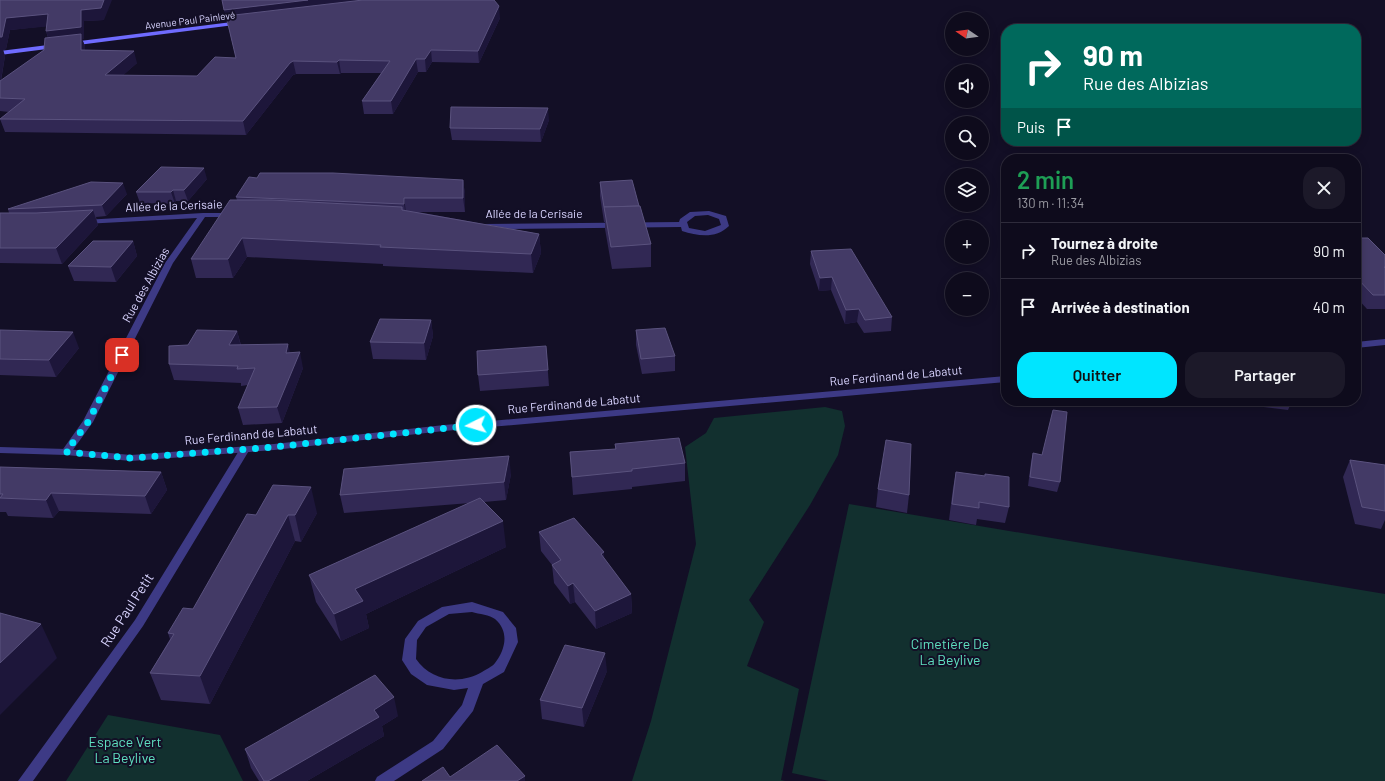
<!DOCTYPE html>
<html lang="fr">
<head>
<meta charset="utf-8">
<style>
  body { margin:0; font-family:Barlow,sans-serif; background:#1c1929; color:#f1f3f6; height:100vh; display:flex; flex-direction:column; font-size:15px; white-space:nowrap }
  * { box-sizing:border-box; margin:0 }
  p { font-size:13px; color:#9b9ba3 }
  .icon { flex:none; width:22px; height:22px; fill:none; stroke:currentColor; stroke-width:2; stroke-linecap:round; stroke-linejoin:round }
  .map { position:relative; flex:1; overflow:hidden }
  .panel { position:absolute; left:1001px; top:154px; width:360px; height:252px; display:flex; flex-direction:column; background:#0e0b1c; border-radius:16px; box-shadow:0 2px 10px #0003,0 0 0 1px #2e2b3b }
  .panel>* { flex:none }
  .banner { position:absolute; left:1001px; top:24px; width:360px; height:122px; border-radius:16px; box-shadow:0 2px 10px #0003,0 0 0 1px #2e2b3b; background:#00695c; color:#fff; overflow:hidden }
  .needle { width:26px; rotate:283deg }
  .tools { position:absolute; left:945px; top:12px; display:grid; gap:8px }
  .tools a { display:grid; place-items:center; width:44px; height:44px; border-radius:50%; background:#0e0b1c; box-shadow:0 2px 10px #0003,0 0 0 1px #2e2b3b; font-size:20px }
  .pin { position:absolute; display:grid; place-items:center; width:34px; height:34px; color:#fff; margin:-17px; border-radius:8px; box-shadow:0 2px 6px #0006 }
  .me { position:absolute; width:44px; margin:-22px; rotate:265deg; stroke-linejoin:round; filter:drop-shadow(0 0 3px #0008) }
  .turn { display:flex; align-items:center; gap:14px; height:84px; padding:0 16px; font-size:18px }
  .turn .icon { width:52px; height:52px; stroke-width:2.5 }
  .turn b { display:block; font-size:28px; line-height:34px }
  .then { display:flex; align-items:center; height:38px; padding:0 16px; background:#0003; gap:8px; font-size:15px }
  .round { display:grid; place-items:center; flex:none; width:42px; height:42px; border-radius:16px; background:#1c1929 }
  .head { display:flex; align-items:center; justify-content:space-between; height:68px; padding:0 16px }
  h1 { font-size:24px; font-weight:600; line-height:30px; color:#1e9e55 }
  .action { display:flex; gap:8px; margin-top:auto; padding:8px 16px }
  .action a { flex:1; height:46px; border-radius:16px; background:#00e5ff; color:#111; font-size:16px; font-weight:600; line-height:46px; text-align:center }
  .action a+a { background:#1c1929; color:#f1f3f6 }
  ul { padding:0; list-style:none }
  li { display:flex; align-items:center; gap:12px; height:56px; padding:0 16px; border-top:1px solid #2e2b3b }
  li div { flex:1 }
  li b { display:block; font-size:15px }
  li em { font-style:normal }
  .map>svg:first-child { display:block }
  .green { fill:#12302f }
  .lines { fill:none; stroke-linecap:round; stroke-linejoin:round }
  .minor { fill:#3d3a85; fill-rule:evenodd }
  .tertiary { fill:#3d3a85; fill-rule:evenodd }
  .secondary { fill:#6f6bff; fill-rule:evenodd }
  .wall { fill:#312854; fill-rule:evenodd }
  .shaded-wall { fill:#1d163a }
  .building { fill:#433a66; stroke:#5a527e }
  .route { stroke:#00e5ff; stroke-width:7; stroke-dasharray:0 12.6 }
  .labels { text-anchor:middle; stroke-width:4; stroke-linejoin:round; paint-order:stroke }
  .far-street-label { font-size:10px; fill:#d9d4ff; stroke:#130f26 }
  .street-label { font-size:12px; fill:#d9d4ff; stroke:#130f26 }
  .near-street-label { font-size:14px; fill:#d9d4ff; stroke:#130f26 }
  .near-park-label { font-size:14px; fill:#5fe0c0; stroke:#130f26 }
</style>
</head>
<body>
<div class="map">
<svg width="1385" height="781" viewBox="0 0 1385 781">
  <rect width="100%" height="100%" fill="#130f26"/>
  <!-- green -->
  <g class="green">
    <path d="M 825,407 L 842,411 L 845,426 L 838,455 L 810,505 L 749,600 L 764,622 L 747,666 L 799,689 L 781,780 L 785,781 L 632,781 L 651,721 L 696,544 L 685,447 L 706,433 L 714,418 Z"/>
    <path d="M 849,504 L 1385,594 L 1385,781 L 829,781 L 792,773 Z"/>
    <path d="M 108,715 L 220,735 L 243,781 L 66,781 Z"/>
  </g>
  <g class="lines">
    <!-- minor -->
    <g class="minor">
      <path d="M 709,211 L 726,216 L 729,226 C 716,239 698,236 682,231 L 681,227 L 508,229 L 483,228 L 479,226 L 483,224 L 679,222 L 680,219 L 690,212 ZM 708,215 L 719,219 L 721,225 L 705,231 L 689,228 L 687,222 L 695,216 Z"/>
      <path d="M 203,213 L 234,213 L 238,215 L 234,217 L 205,217 L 173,263 L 93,422 L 70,454 L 62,454 L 61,452 L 83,421 L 165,263 L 197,218 L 84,224 L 80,222 L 84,220 Z"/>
      <path d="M 245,446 L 250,449 L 143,626 L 33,781 L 18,781 L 135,620 L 240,449 Z"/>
      <path d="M 472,602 L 503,612 L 516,628 L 518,642 L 504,672 L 483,684 L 473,711 L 443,749 L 394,781 L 375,781 L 377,777 L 433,741 L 462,705 L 468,688 L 454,690 L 427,685 L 411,674 L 402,660 L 405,639 L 418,621 L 442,607 ZM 472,612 C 479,614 490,615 495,619 C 510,632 505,650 495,663 C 492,667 486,669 482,672 C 460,685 431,681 416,659 L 417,640 L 426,627 L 449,614 Z"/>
    </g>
    <!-- tertiary -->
    <g class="tertiary">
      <path d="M 1385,339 L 1385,345 L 1356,348 L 1356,342 Z"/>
      <path d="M 1006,376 L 1006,382 L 444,431 L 274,450 L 131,461 L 66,455 L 0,453 L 0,447 L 66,449 L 131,455 L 274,444 L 444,425 Z"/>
    </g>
    <!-- secondary -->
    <path class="secondary" d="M 240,21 L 243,23 L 242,24 L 0,55 L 0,51 Z"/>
  </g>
  <!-- wall -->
  <g class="wall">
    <path d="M 0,0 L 104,20 L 84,21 L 84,39 L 82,39 L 85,46 L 85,50 L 137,63 L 123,75 L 197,76 L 236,58 L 222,0 L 500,18 L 479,63 L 432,62 L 426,72 L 418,72 L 393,114 L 364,114 L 362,101 L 381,73 L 341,73 L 340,74 L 296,74 L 293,75 L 246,135 L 5,132 L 0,119 L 9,112 L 0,111 ZM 47,26 L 46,31 L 48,38 L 44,50 L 1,81 L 5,56 L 3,50 L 6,49 L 10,30 Z"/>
    <path d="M 549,120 L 541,142 L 452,140 L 450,128 Z"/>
    <path d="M 207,179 L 188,201 L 176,201 L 175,204 L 140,203 L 136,192 Z"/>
    <path d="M 463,180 L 465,194 L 465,212 L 418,212 L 539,234 L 541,253 L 533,273 L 383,266 L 383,264 L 247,257 L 233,278 L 196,278 L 191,259 L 237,200 L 236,197 Z"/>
    <path d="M 600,182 L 639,206 L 651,244 L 651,267 L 612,269 L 605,229 L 605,222 L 604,222 L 600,196 Z"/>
    <path d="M 127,194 L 106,216 L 96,217 L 98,225 L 62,264 L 0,263 L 0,213 L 9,213 L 8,209 Z"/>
    <path d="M 1356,238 L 1385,255 L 1385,309 L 1367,309 L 1356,297 Z"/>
    <path d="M 133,241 L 137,256 L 116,282 L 74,281 L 68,266 Z"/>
    <path d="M 811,251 L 892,317 L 891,331 L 864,333 L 857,322 L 845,324 L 831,290 L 819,291 L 810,264 Z"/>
    <path d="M 431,320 L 433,336 L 426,360 L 373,359 L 370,342 Z"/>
    <path d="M 0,330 L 79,348 L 56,377 L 0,375 Z"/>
    <path d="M 636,330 L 675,356 L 675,371 L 642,374 L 636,345 Z"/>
    <path d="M 237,331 L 241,345 L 290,353 L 303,368 L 282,423 L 243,425 L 238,408 L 248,385 L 241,386 L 241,383 L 174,380 L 169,364 L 188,345 Z"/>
    <path d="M 546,346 L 549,386 L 480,391 L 478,375 Z"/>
    <path d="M 1247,401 L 1292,401 L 1288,410 L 1247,405 Z"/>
    <path d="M 615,444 L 685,463 L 685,481 L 632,487 L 632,489 L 573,495 L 570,452 L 615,449 Z"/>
    <path d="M 1033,453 L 1060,482 L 1057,492 L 1028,486 L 1031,462 Z"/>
    <path d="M 1350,460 L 1385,465 L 1385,520 L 1381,529 L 1355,524 L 1343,477 Z"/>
    <path d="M 0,467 L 161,472 L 167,490 L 151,514 L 59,511 L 53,518 L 8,516 L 6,512 L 0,512 Z"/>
    <path d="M 956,472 L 1009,507 L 1005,523 L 977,519 L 976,525 L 949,520 L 953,488 Z"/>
    <path d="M 511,474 L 506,500 L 484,502 L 506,547 L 366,614 L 369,628 L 341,641 L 316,602 L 309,575 L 470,503 L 344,513 L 340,495 Z"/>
    <path d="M 878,489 L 909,495 L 907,513 L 876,507 Z"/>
    <path d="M 317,513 L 301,542 L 295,541 L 210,704 L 161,700 L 150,673 L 170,639 L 168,633 L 193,609 L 256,515 Z"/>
    <path d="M 539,532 L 604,559 L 631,594 L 632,613 L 596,629 L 575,602 L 570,604 L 554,583 L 552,565 L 541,551 Z"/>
    <path d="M 607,671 L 584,727 L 542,719 L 540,700 Z"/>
    <path d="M 398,716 L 382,726 L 384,736 L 307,781 L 259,781 L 251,768 L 245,749 Z"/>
  </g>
  <!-- shaded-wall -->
  <g class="shaded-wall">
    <path d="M 104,0 L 112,0 L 104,20 L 84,21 L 84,39 L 82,39 L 85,46 L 85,62 L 50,43 L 46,31 L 81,10 Z"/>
    <path d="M 308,0 L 404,0 L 227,22 L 224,10 Z"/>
    <path d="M 499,6 L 500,18 L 479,63 L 478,51 Z"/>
    <path d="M 48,14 L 52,26 L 10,30 L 6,49 L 3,50 L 5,56 L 0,85 L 0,37 L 6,18 Z"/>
    <path d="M 431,50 L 432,62 L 426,72 L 425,59 Z"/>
    <path d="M 134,51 L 137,63 L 109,88 L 105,75 Z"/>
    <path d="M 416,59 L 418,72 L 393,114 L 391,101 Z"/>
    <path d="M 339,60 L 341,73 L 340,74 L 337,62 Z"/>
    <path d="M 293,61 L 296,74 L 293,75 L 246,135 L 243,121 L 290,63 Z"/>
    <path d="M 548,108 L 549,120 L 541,142 L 540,129 Z"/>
    <path d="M 204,168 L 207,179 L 188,201 L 184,190 Z"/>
    <path d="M 463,180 L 465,194 L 465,212 L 463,198 Z"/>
    <path d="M 123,183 L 127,194 L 106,216 L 102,205 Z"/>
    <path d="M 173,190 L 176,201 L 175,204 L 171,192 Z"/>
    <path d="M 404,198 L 406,212 L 406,218 L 404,204 Z"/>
    <path d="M 93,210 L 98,225 L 62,264 L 56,248 Z"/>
    <path d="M 539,234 L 541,253 L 533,273 L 531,254 Z"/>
    <path d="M 242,238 L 247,257 L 233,278 L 228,259 Z"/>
    <path d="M 133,241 L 137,256 L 116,282 L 111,267 Z"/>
    <path d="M 832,277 L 831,290 L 819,291 L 820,278 Z"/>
    <path d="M 859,309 L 857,322 L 845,324 L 846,310 Z"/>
    <path d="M 431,320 L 433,336 L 426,360 L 424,343 Z"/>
    <path d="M 237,331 L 241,347 L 229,345 Z"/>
    <path d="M 73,332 L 79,348 L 56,377 L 49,360 Z"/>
    <path d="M 288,344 L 292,360 L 286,353 Z"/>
    <path d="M 300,352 L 303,368 L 282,423 L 277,407 Z"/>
    <path d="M 509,456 L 511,474 L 506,500 L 504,482 Z"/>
    <path d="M 161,472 L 167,490 L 151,514 L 145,496 Z"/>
    <path d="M 311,487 L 317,513 L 301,542 L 295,515 Z"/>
    <path d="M 51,493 L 59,511 L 53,518 L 46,500 Z"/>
    <path d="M 288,515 L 295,541 L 210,704 L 200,676 Z"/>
    <path d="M 503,521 L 506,547 L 366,614 L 369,628 L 341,641 L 334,614 L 355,589 Z"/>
    <path d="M 604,552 L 605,570 L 601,554 Z"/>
    <path d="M 573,583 L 575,602 L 570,604 L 568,586 Z"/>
    <path d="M 631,594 L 632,613 L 596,629 L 595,611 Z"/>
    <path d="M 41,624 L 57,658 L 0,715 L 0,663 Z"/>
    <path d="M 605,653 L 607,671 L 584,727 L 582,708 Z"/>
    <path d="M 394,697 L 398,716 L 382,726 L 384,736 L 307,781 L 268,781 Z"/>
    <path d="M 525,776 L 525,781 L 517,781 Z"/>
  </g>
  <!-- building -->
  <g class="building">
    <path d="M 0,0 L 104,0 L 101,8 L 81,10 L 81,27 L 46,31 L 48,14 L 6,18 L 2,37 L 0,37 Z"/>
    <path d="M 222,0 L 308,0 L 224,10 Z"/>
    <path d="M 363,0 L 494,0 L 499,6 L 478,51 L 431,50 L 425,59 L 416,59 L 391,101 L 362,101 L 390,61 L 339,60 L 337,62 L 293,61 L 290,63 L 243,121 L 0,119 L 25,99 L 0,98 L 0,81 L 44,50 L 45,38 L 81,34 L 81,50 L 134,51 L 105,75 L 197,76 L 215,57 L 236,58 L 226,16 Z"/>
    <path d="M 451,107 L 548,108 L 540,129 L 450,128 Z"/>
    <path d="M 161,167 L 204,168 L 184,190 L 173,190 L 171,192 L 136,192 Z"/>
    <path d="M 260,173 L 333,173 L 463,180 L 463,198 L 404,198 L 404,204 L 236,197 L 249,177 L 257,178 Z"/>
    <path d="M 632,180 L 639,206 L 604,207 L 600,182 Z"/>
    <path d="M 91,182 L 123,183 L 102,205 L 8,209 Z"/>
    <path d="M 230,200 L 272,200 L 402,207 L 402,210 L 539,234 L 531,254 L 380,247 L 381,245 L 242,238 L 228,259 L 191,259 Z"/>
    <path d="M 640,206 L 651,244 L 611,247 L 604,207 Z"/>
    <path d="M 93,210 L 56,248 L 0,248 L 0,213 L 36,213 Z"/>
    <path d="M 1356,238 L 1368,238 L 1385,255 L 1385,267 L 1384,267 L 1385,268 L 1385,295 L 1373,295 L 1356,277 Z"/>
    <path d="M 93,241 L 133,241 L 111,267 L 68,266 Z"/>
    <path d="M 851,249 L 892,317 L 865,320 L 859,309 L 846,310 L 832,277 L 820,278 L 811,251 Z"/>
    <path d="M 380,319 L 431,320 L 424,343 L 370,342 Z"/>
    <path d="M 665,328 L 675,356 L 641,359 L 636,330 Z"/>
    <path d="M 0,330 L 73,332 L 49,360 L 0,359 Z"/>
    <path d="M 197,330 L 237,331 L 229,345 L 288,344 L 286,353 L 300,352 L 277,407 L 238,408 L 255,368 L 237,369 L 238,366 L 169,364 L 169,346 L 188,345 Z"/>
    <path d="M 546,346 L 548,370 L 478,375 L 477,351 Z"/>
    <path d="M 1053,410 L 1067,412 L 1060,482 L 1030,477 L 1033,453 L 1042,455 Z"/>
    <path d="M 679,438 L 685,463 L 632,469 L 632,471 L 572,477 L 570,452 L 616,449 L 615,444 Z"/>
    <path d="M 886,440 L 911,444 L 909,495 L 878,489 Z"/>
    <path d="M 509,456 L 504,482 L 340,495 L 344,469 Z"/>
    <path d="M 1350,460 L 1385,465 L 1385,511 L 1362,507 Z"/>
    <path d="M 0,467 L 161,472 L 145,496 L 51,493 L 46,500 L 0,498 L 3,494 L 0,494 Z"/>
    <path d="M 956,472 L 985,476 L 985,474 L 1009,477 L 1009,507 L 979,502 L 979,508 L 952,504 Z"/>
    <path d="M 273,485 L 311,487 L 295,515 L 288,515 L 200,676 L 150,673 L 174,634 L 168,633 L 183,608 L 193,609 L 247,514 L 256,515 Z"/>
    <path d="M 480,498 L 503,521 L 355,589 L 363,601 L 334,614 L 309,575 Z"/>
    <path d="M 574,518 L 604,552 L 601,554 L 631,594 L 595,611 L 573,583 L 568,586 L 552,565 L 561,560 L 539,532 Z"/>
    <path d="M 0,613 L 41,624 L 0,663 Z"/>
    <path d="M 565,645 L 605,653 L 582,708 L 540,700 Z"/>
    <path d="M 375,675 L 394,697 L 374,710 L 379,717 L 268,781 L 264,781 L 245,749 Z"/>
    <path d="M 497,745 L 525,776 L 517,781 L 422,781 L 443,767 L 450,777 Z"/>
  </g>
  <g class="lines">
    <!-- route -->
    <path class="route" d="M 122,355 L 88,422 L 66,452 L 131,458 L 274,447 L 476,425"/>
  </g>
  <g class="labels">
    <!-- far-street labels -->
    <g class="far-street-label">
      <text transform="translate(190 20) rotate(-7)" y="4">Avenue Paul Painlevé</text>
    </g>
    <!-- street labels -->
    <g class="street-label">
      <text transform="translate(174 206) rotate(-2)" y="4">Allée de la Cerisaie</text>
      <text x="534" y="218">Allée de la Cerisaie</text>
      <text transform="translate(146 285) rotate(-61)" y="4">Rue des Albizias</text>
      <text transform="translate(896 376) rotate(-5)" y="4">Rue Ferdinand de Labatut</text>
      <text transform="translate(574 404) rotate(-5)" y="4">Rue Ferdinand de Labatut</text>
      <text transform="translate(251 435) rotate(-5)" y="4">Rue Ferdinand de Labatut</text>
    </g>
    <!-- near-street labels -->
    <g class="near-street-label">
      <text transform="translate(127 610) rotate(-57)" y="5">Rue Paul Petit</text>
    </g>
    <!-- near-park labels -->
    <g class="near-park-label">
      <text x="950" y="649">Cimetière De<tspan x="950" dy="16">La Beylive</tspan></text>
      <text x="125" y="747">Espace Vert<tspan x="125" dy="16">La Beylive</tspan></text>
    </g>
  </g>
</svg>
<div class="tools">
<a><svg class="needle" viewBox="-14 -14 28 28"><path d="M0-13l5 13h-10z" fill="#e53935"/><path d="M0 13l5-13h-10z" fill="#9b9ba3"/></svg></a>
<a><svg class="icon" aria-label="sound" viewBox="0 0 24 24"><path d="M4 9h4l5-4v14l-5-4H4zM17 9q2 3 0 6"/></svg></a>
<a><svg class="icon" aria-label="search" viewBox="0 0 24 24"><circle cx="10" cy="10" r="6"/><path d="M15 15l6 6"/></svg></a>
<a><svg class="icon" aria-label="layers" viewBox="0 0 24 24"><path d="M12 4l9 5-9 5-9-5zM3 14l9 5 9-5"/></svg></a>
<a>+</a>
<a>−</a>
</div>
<div class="pin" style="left:122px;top:355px;background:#d93025"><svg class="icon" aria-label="arrive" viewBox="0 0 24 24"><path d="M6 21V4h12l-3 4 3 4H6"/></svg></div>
<svg class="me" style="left:476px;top:425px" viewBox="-20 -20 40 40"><circle r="17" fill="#00e5ff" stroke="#fff" stroke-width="3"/><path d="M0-11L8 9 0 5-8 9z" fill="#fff"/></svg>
<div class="banner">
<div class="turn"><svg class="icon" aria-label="right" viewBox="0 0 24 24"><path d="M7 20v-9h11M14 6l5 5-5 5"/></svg><div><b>90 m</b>Rue des Albizias</div></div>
<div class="then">Puis<svg class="icon" aria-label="arrive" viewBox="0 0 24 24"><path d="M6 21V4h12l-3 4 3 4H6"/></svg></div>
</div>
<section class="panel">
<div class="head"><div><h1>2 min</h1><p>130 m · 11:34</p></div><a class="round"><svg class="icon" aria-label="close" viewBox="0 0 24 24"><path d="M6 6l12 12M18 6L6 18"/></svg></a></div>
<ul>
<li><svg class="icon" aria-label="right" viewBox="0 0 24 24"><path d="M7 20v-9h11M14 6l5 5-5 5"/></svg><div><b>Tournez à droite</b><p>Rue des Albizias</p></div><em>90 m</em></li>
<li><svg class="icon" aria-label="arrive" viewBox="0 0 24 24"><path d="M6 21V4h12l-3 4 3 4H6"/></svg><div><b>Arrivée à destination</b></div><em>40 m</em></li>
</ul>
<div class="action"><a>Quitter</a><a>Partager</a></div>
</section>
</div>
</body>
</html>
